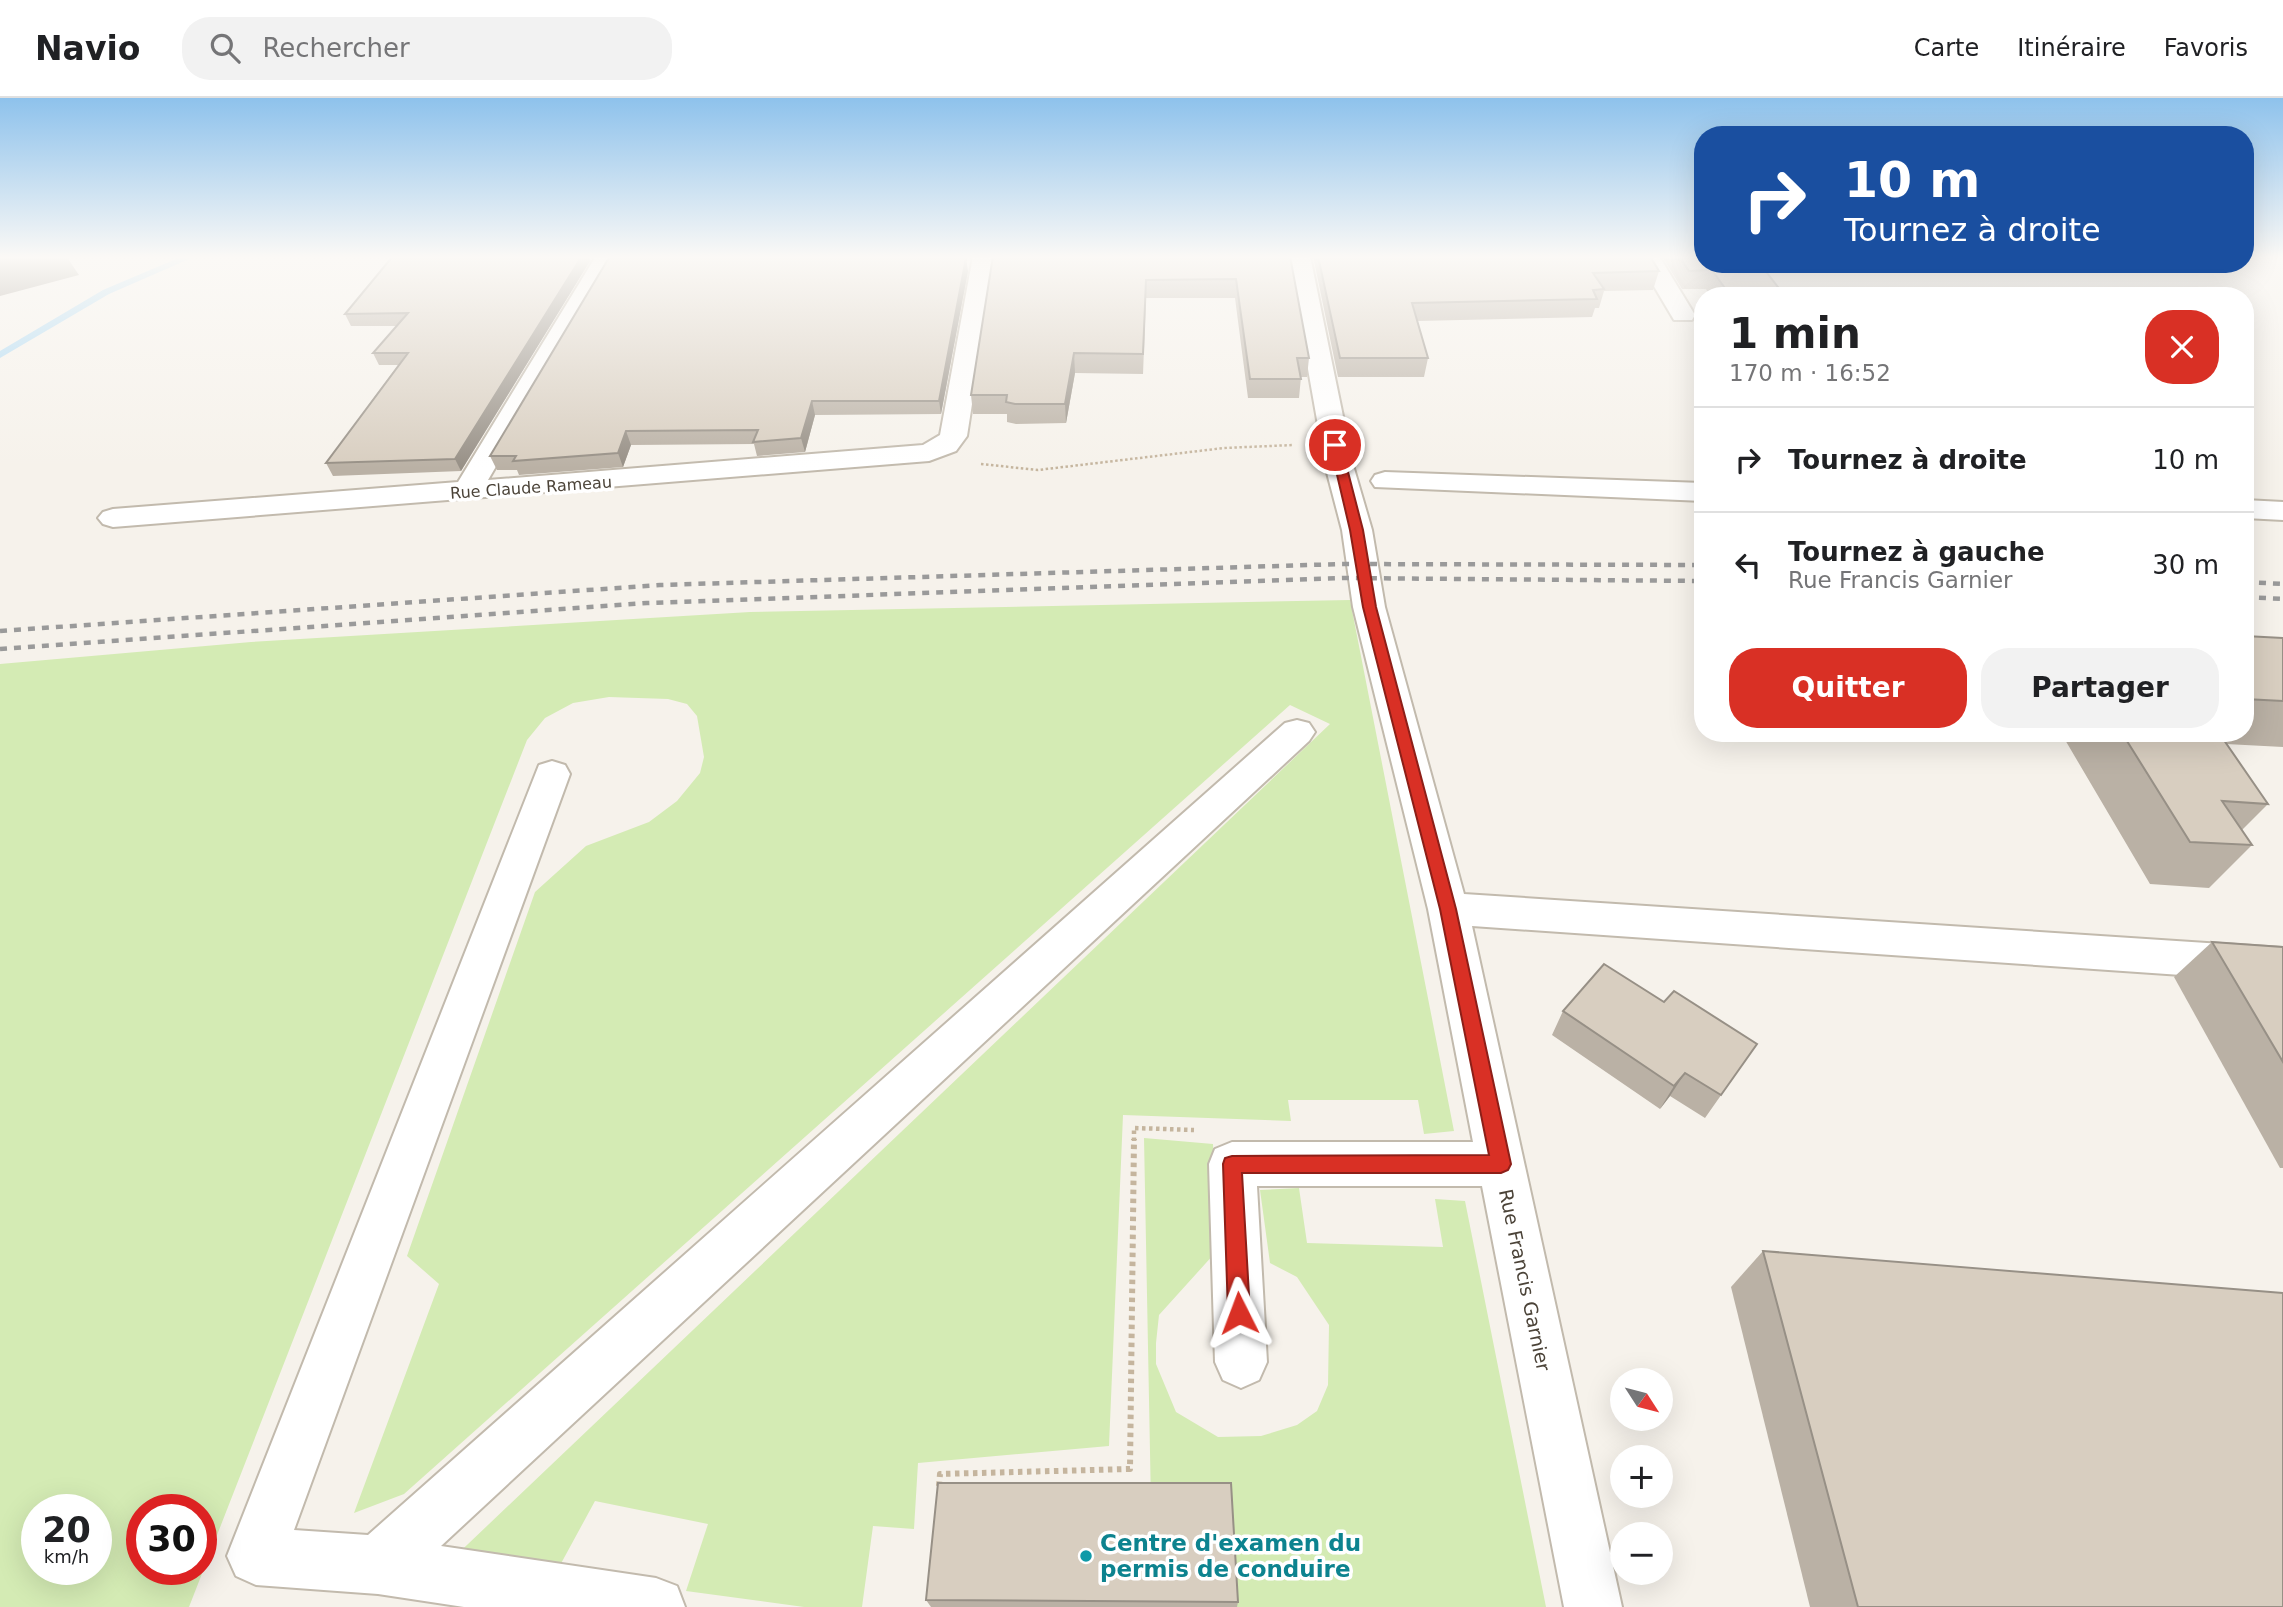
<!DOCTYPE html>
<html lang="fr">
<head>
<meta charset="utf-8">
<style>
  body { margin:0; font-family:"DejaVu Sans",sans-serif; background:#f2f2f2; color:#202124; height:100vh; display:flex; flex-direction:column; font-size:26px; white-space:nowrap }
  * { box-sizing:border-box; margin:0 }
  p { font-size:23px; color:#757577 }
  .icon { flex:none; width:38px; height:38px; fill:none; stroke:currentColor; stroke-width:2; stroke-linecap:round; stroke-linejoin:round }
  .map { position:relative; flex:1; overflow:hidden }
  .side { position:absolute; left:1694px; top:189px; width:560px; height:455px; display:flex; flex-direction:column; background:#fff; border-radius:28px; box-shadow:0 7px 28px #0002 }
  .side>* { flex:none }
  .banner { position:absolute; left:1694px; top:28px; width:560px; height:147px; border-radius:28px; box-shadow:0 7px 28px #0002; background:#1a4fa0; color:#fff; overflow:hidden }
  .needle { width:46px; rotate:126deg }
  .fabs { position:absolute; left:1610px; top:1270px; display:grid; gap:14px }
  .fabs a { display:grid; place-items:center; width:63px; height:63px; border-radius:50%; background:#fff; box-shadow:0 7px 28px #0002; font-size:35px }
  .speed { position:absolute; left:21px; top:1396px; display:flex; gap:14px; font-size:35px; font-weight:700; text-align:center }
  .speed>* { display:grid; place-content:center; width:91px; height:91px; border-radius:50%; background:#fff; box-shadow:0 7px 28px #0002; line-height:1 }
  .speed small { font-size:18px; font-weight:400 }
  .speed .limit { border:10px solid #d22; background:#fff; color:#111 }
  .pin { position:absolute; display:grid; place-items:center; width:60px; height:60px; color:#fff; margin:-30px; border:4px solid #fff; border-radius:50%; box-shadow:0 2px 7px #0007 }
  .me { position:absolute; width:77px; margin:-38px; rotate:357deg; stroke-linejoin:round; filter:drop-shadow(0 0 5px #0008) }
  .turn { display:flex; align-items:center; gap:24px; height:147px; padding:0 35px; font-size:32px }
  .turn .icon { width:91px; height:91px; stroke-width:2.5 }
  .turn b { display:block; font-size:49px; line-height:60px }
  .round { display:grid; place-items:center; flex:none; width:74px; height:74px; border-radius:28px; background:#f2f2f2 }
  .overview { display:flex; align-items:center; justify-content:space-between; height:119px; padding:0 35px }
  h1 { font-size:42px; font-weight:600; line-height:52px }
  .cta { display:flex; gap:14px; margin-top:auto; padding:14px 35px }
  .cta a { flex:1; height:80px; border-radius:28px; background:#d93025; color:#fff; font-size:28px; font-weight:600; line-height:80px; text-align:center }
  .cta a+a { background:#f2f2f2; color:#202124 }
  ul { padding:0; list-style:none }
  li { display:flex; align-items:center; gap:21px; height:105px; padding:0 35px; border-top:2px solid #e0e0e0 }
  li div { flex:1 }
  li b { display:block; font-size:26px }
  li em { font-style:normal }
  header { display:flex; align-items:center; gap:42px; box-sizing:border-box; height:98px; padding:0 35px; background:#fff; border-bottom:2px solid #e0e0e0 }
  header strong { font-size:33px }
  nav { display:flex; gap:38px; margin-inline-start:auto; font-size:24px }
  .search { width:490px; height:63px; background:#f2f2f2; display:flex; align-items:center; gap:18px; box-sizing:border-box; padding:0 24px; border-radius:28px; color:#757577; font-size:26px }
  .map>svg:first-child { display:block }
  .green { fill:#d4ebb4; fill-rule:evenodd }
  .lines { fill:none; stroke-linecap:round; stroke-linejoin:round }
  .stream { fill:#a7d7f3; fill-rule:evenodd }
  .minor-casing { stroke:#c2baad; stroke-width:4 }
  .path-far2 { stroke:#c5b59e; stroke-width:2.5; stroke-dasharray:2.5 2.5; stroke-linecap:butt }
  .path-far1 { stroke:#c5b59e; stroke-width:4.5; stroke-dasharray:3.5 3.5; stroke-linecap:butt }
  .path { stroke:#c5b59e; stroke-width:6; stroke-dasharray:4.5 4.5; stroke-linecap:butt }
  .minor { fill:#fff; fill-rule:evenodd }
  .rail { stroke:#9a9a9a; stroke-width:4.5; stroke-dasharray:7 7; stroke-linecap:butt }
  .wall { fill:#bab1a5 }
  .shaded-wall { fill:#979086 }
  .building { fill:#d8cec0; stroke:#979086; stroke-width:2 }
  .route { fill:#d93025; stroke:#8d1f18; stroke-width:2 }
  .culture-dot { fill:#0f9aa8; stroke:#fff; stroke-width:2.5 }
  .labels { text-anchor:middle; stroke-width:7; stroke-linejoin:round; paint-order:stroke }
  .far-street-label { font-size:16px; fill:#4b4338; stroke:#fff }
  .street-label { font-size:19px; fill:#4b4338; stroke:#fff }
  .near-culture-label { font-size:23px; font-weight:bold; fill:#0d838f; stroke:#fff; text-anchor:start }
</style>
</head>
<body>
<header>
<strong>Navio</strong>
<div class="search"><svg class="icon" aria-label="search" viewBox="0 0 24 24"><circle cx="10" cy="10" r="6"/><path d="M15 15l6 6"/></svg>Rechercher</div>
<nav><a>Carte</a><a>Itinéraire</a><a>Favoris</a></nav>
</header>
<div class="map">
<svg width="2283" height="1509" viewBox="0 0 2283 1509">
  <rect width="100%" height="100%" fill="#f6f2eb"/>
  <!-- green -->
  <g class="green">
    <path d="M 1350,502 L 1454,1033 L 1424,1036 L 1418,1002 L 1288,1002 L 1291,1023 L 1123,1017 L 1109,1348 L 918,1365 L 914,1431 L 873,1428 L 862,1509 L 804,1509 L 686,1493 L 708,1426 L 595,1403 L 558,1471 L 447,1466 L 1330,626 L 1290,607 L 404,1396 L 354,1415 L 439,1186 L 407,1158 L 535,794 L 586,748 L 649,724 L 677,703 L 700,675 L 704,659 L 697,618 L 687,606 L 668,601 L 609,599 L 573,605 L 545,620 L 527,642 L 189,1509 L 0,1509 L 0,566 L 251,544 L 750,514 ZM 37,1412 L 96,1412 L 96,1472 L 37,1472 ZM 142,1412 L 201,1412 L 201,1472 L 142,1472 Z"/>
    <path d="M 1144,1040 L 1213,1046 L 1215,1155 L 1159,1217 L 1156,1245 L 1156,1266 L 1176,1314 L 1218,1339 L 1261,1338 L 1297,1327 L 1317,1313 L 1328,1287 L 1329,1227 L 1297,1179 L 1270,1165 L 1260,1092 L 1299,1090 L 1307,1145 L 1443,1149 L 1435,1101 L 1465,1103 L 1546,1509 L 1233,1509 L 1151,1406 Z"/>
  </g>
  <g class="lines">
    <!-- stream -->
    <path class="stream" d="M 183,158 L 196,158 L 109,196 L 0,260 L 0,253 L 103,192 Z"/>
    <defs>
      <g id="minor">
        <path d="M 596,158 L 619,158 L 488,382 L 923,347 L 940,337 L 973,158 L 995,158 L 967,338 L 956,353 L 929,363 L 113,429 L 103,426 L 98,420 L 103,414 L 113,411 L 458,384 Z"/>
        <path d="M 1288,158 L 1310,158 L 1353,367 L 1372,432 L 1385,509 L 1464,796 L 2283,850 L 2283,884 L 1472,828 L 1622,1509 L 1564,1509 L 1482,1088 L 1257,1088 L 1267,1264 L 1259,1282 L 1241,1290 L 1223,1282 L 1215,1264 L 1209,1066 L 1215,1051 L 1232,1044 L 1473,1044 L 1428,811 L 1353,509 L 1342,432 L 1325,367 Z"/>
        <path d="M 1636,158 L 1659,158 L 1695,217 L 1692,222 L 1674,222 Z"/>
        <path d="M 1385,374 L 1703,385 L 1703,403 L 1375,389 L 1371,383 L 1375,377 Z"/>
        <path d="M 2245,402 L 2283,404 L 2283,422 L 2245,420 Z"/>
        <path d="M 1297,622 L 1309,625 L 1315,634 L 1309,643 L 441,1448 L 656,1480 L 677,1488 L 685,1509 L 464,1509 L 378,1496 L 256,1487 L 236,1478 L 227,1458 L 539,667 L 552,663 L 565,667 L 570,676 L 294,1432 L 368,1437 L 1285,625 Z"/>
      </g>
    </defs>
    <!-- minor casing -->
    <use href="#minor" class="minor-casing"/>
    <!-- path-far2 -->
    <path class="path-far2" d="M 981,366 L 1038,372 L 1224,350 L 1293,347"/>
    <!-- path-far1 -->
    <path class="path-far1" d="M 1134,1043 L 1134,1030 L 1194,1032"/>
    <!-- path -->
    <path class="path" d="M 939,1388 L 940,1376 L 1130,1371 L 1134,1041"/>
    <!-- minor -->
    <use href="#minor" class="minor"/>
    <!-- rail -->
    <g class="rail">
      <path d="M 2245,484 L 2283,486"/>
      <path d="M 2245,499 L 2283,501"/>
      <path d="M 0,533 L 660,487 L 1342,466 L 1703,467"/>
      <path d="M 0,551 L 647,505 L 1343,480 L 1703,483"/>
    </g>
  </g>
  <!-- wall -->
  <g class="wall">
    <path d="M 993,158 L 1290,158 L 1309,260 L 1307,279 L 1301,279 L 1299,300 L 1248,300 L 1235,200 L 1146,200 L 1143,276 L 1075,275 L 1066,325 L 1016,326 L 1007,324 L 1007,316 L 973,316 L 971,297 Z"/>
    <path d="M 1313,158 L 1650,158 L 1659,173 L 1653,192 L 1604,193 L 1599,210 L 1595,210 L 1592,219 L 1417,223 L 1428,260 L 1424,279 L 1338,279 Z"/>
    <path d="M 1662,158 L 1703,158 L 1781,193 L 1779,198 L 1710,198 L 1706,191 L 1682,191 Z"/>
    <path d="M 959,160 L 968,173 L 941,316 L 815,317 L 805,354 L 757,358 L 754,346 L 631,347 L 623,369 L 519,377 L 517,372 L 497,372 L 490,358 Z"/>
    <path d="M 590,163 L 461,373 L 333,378 L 326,365 L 398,267 L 379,267 L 373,255 L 398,228 L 351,228 L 345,216 Z"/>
    <path d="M 1914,166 L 1957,166 L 1951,175 Z"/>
    <path d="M 2245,538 L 2283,540 L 2283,649 L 2226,646 L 2268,706 L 2242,732 L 2252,747 L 2209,790 L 2150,786 L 2061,635 L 2245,635 Z"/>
    <path d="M 2212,844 L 2283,849 L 2283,1070 L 2280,1070 L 2174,879 Z"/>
    <path d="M 1664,904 L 1757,946 L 1705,1020 L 1670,998 L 1660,1011 L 1552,937 L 1563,913 Z"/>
    <path d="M 1763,1153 L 2283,1509 L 1810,1509 L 1731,1189 Z"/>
    <path d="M 926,1502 L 1238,1504 L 1237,1509 L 931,1509 Z"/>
  </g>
  <!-- shaded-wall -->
  <g class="shaded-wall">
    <path d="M 0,158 L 66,158 L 79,177 L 0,198 Z"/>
    <path d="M 582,158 L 588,158 L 590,163 L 461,373 L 455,361 Z"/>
    <path d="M 966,160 L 968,173 L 941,316 L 939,303 Z"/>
    <path d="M 1074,255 L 1075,275 L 1066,325 L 1065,306 Z"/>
    <path d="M 812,303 L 815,317 L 805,354 L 801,340 Z"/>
    <path d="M 626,333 L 631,347 L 623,369 L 618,355 Z"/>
    <path d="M 1685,975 L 1670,998 L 1660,1011 L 1674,988 Z"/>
  </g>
  <!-- building -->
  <g class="building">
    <path d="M 393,158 L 582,158 L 455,361 L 326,365 L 408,255 L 373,255 L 408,215 L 345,216 Z"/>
    <path d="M 610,158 L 954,158 L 954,160 L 966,160 L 939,303 L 812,303 L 801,340 L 753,344 L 758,332 L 626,333 L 618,355 L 513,363 L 516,358 L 490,358 Z"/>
    <path d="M 993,158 L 1290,158 L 1309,260 L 1297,260 L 1301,281 L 1250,281 L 1236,181 L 1146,182 L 1143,256 L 1074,255 L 1065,306 L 1015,306 L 1006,304 L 1007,297 L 971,297 Z"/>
    <path d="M 1318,158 L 1650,158 L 1659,173 L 1593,175 L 1604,191 L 1593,192 L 1597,201 L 1412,205 L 1428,260 L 1340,260 Z"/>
    <path d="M 1679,158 L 1703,158 L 1703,166 L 1760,166 L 1781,193 L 1727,193 L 1712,172 L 1689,173 Z"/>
    <path d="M 2245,538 L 2283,540 L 2283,603 L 2245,601 Z"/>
    <path d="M 2122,635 L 2219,635 L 2268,706 L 2222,703 L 2252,747 L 2190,744 Z"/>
    <path d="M 2212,844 L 2283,849 L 2283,964 Z"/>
    <path d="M 1604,866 L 1664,904 L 1674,893 L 1757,946 L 1721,997 L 1685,975 L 1674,988 L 1563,913 Z"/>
    <path d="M 1763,1153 L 2283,1195 L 2283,1509 L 1858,1509 Z"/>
    <path d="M 938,1385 L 1231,1385 L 1238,1504 L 926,1502 Z"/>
  </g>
  <!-- sky -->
  <linearGradient id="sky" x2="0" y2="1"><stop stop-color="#8ec2ec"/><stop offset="0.43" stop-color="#fbf9f6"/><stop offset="1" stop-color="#fbf9f6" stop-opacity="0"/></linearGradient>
  <rect width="2283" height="370" fill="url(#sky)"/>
  <!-- route -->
  <path class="route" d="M 1335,344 L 1341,347 L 1363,432 L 1376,509 L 1456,811 L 1511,1066 L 1508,1072 L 1501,1075 L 1242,1075 L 1250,1215 L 1246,1222 L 1239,1225 L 1232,1222 L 1228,1215 L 1223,1066 L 1225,1060 L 1232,1058 L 1489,1057 L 1440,811 L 1363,509 L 1350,432 L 1330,347 Z"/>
  <!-- markers -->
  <circle class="culture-dot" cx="1086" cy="1458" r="7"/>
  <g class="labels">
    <!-- far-street labels -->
    <g class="far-street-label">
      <text transform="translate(531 389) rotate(-4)" y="6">Rue Claude Rameau</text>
    </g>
    <!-- street labels -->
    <g class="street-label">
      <text transform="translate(1525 1182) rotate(78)" y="7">Rue Francis Garnier</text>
    </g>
    <!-- near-culture labels -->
    <g class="near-culture-label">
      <text x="1100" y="1453">Centre d'examen du<tspan x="1100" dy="26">permis de conduire</tspan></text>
    </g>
  </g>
</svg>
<div class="fabs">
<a><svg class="needle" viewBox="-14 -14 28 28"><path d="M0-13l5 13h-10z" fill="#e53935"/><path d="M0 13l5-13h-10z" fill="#757577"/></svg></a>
<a>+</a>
<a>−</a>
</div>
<div class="speed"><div>20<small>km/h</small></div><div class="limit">30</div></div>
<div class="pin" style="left:1335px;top:347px;background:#d93025"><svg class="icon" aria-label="arrive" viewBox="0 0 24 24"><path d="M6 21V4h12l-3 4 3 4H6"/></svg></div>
<svg class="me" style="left:1239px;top:1215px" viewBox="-20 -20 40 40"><path d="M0-17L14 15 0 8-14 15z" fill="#d93025" stroke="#fff" stroke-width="4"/></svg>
<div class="banner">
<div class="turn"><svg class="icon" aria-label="right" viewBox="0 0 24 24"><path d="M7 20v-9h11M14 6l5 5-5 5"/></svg><div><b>10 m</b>Tournez à droite</div></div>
</div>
<section class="side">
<div class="overview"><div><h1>1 min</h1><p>170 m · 16:52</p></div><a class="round" style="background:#d93025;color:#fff"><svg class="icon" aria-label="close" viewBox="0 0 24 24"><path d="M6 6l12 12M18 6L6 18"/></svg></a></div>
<ul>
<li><svg class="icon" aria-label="right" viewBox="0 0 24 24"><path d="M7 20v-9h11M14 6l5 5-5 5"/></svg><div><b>Tournez à droite</b></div><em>10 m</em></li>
<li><svg class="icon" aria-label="left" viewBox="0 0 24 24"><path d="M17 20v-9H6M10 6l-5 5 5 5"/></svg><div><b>Tournez à gauche</b><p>Rue Francis Garnier</p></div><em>30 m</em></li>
</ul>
<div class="cta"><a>Quitter</a><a>Partager</a></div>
</section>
</div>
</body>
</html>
